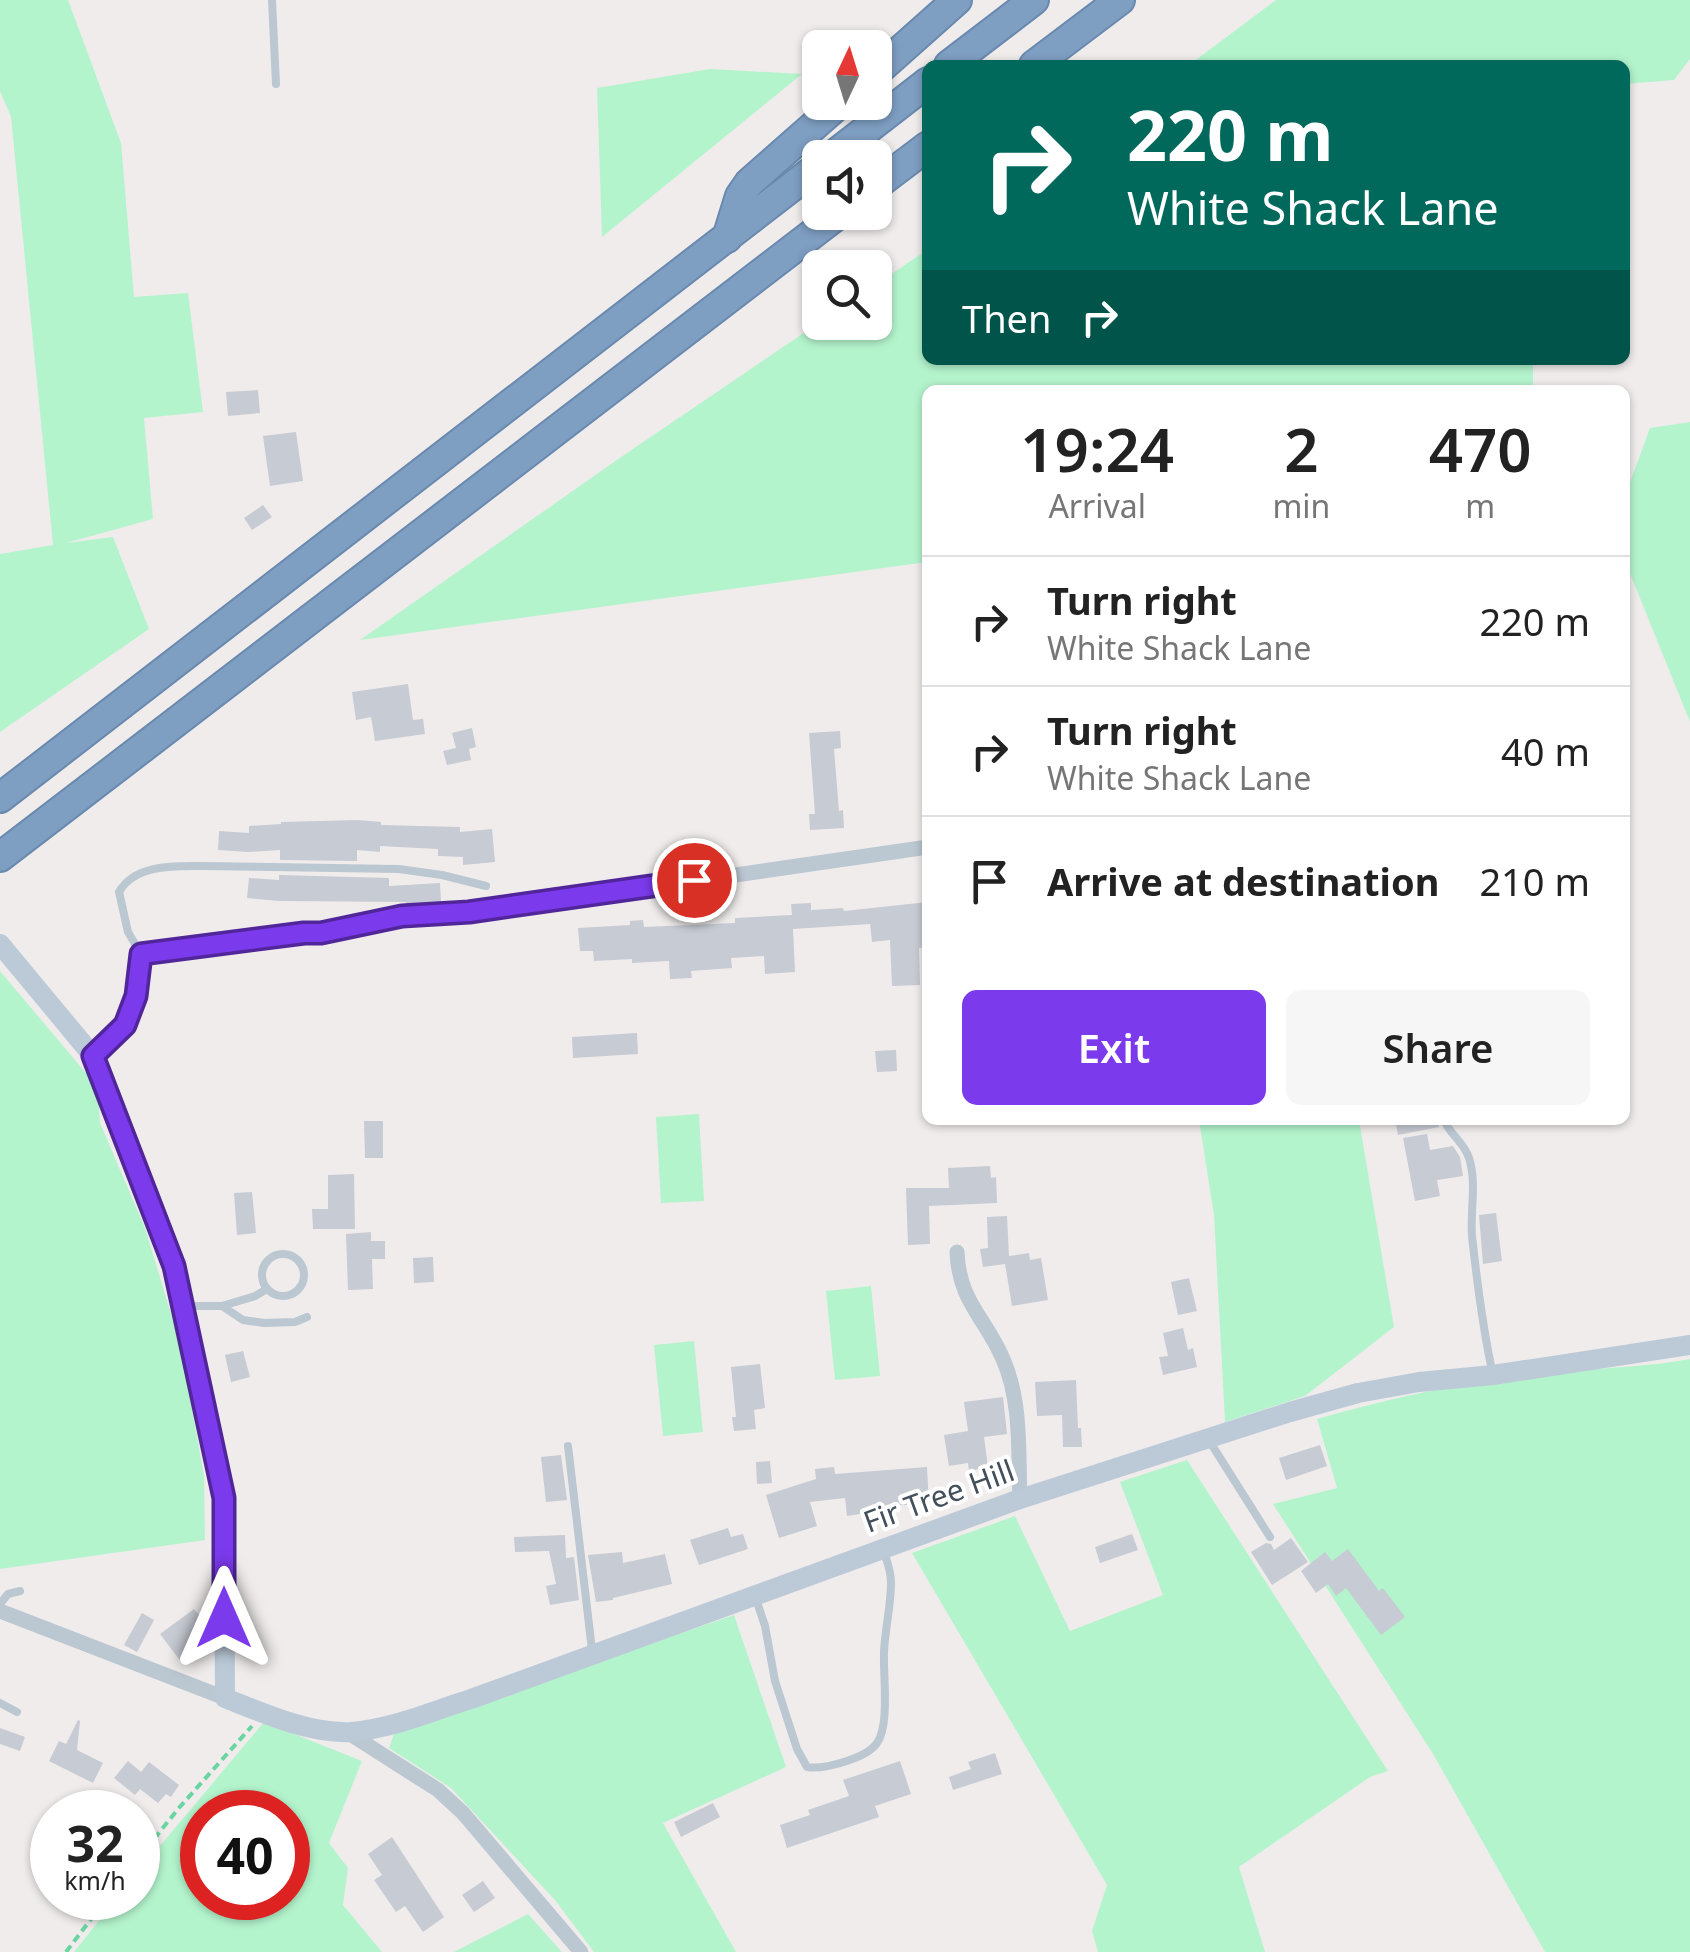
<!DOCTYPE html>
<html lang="en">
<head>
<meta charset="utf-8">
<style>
  body { margin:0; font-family:"Noto Sans",sans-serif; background:#f6f6f6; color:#222; height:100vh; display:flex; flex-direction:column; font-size:38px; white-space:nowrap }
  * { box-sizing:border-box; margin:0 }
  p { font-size:32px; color:#767676 }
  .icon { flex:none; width:55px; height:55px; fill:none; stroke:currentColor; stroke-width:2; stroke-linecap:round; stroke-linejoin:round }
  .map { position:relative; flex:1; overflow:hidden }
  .side { position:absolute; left:922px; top:385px; width:708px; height:740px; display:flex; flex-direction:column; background:#fff; border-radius:15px; box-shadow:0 2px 8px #0004 }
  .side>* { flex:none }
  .guide { position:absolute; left:922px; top:60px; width:708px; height:305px; border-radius:15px; box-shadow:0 2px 8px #0004; background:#00695c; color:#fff; overflow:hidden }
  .needle { width:65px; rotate:4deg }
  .controls { position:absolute; left:802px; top:30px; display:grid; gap:20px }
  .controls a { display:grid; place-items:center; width:90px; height:90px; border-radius:15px; background:#fff; box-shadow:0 2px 8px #0004; font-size:50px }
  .speed { position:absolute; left:30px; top:1790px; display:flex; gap:20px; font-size:50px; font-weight:700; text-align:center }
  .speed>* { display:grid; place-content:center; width:130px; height:130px; border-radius:50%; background:#fff; box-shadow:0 2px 8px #0004; line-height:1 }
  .speed small { font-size:25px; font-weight:400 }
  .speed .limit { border:15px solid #d22; background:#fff; color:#111 }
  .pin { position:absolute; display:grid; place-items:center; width:85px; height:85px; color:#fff; margin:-42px; border:5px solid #fff; border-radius:50%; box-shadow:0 2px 10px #0007 }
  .me { position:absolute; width:110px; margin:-55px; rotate:0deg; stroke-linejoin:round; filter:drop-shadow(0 0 8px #0008) }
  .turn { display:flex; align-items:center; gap:35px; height:210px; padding:0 40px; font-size:45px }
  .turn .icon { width:130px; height:130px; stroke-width:2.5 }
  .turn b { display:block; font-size:70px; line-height:85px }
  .then { display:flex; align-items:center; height:95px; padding:0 40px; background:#0003; gap:20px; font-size:38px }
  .eta { display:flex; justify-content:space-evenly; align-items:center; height:170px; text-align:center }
  .eta b { font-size:60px; font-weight:600; line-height:70px }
  .cta { display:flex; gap:20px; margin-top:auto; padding:20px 40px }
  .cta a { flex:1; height:115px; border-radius:15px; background:#7c3aed; color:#fff; font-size:40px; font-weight:600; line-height:115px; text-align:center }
  .cta a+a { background:#f6f6f6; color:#222 }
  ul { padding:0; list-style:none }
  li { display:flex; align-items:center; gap:30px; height:130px; padding:0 40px; border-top:2px solid #e0e0e0 }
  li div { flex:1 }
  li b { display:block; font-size:38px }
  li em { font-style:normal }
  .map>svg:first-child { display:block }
  .green { fill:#b4f4cd; fill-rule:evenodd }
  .building { fill:#c7cbd3 }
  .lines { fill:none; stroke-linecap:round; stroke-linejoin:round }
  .highway-casing { stroke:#6989ae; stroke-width:32 }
  .path { stroke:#69d5a0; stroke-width:4; stroke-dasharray:8 5; stroke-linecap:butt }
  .lane { stroke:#bbc7d1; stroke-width:8 }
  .street { stroke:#bbc7d1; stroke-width:15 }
  .secondary { stroke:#bccad8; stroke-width:20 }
  .highway { stroke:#7e9ec2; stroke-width:28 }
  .route-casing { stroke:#51269a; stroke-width:25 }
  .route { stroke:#7c3aed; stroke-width:18 }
  .labels { text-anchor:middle; stroke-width:8; stroke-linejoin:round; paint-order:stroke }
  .street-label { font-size:30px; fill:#43505c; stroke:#fff }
</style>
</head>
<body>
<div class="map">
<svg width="1690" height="1952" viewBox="0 0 1690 1952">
  <rect width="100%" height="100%" fill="#f0ecec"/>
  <!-- green -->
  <g class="green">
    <path d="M 0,0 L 68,0 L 121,143 L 134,297 L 188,293 L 203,412 L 144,418 L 153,519 L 66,543 L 113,537 L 149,629 L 0,732 L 0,554 L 53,545 L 11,117 L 0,91 Z"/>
    <path d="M 1276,0 L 1690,0 L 1690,59 L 1674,80 L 1625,84 L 1625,65 L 1189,65 Z"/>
    <path d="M 710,69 L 802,74 L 602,237 L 597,88 Z"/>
    <path d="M 927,250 L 928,360 L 1533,360 L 1533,390 L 928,390 L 927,562 L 360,640 L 624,455 L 820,322 L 875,322 L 875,285 Z"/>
    <path d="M 1690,422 L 1690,722 L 1625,561 L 1625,496 L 1650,428 Z"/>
    <path d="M 0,971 L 85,1072 L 97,1082 L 100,1123 L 145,1228 L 181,1347 L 204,1476 L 205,1540 L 0,1569 Z"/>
    <path d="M 699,1114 L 704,1201 L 661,1203 L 656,1117 Z"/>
    <path d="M 1199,1120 L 1359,1120 L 1394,1327 L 1305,1396 L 1225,1422 L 1214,1215 Z"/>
    <path d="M 871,1286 L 880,1376 L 835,1380 L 826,1291 Z"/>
    <path d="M 694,1341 L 703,1432 L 663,1436 L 654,1345 Z"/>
    <path d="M 1690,1359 L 1690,1952 L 1545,1952 L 1433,1754 L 1273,1504 L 1337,1488 L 1317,1419 C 1391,1398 1467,1381 1544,1373 C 1593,1368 1642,1368 1690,1359 Z"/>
    <path d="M 1187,1460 L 1388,1771 L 1370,1777 L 1239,1867 L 1265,1952 L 1098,1952 L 1092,1931 L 1107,1885 L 912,1553 L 1015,1516 L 1070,1631 L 1163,1595 L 1120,1482 Z"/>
    <path d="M 734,1615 L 786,1767 L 663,1823 L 736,1952 L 594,1952 L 555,1900 L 451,1788 L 389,1748 L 395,1731 Z"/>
    <path d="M 264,1722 L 362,1761 L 329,1843 L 348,1868 L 343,1905 L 382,1952 L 74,1952 L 117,1898 L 138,1898 L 138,1872 ZM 202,1812 L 288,1812 L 288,1898 L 202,1898 Z"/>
    <path d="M 528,1914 L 562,1952 L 454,1952 Z"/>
  </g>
  <!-- building -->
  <g class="building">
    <path d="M 258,390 L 260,413 L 228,416 L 226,392 Z"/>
    <path d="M 296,432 L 303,481 L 270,486 L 263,436 Z"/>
    <path d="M 263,505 L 272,517 L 252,530 L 244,518 Z"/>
    <path d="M 408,684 L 413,720 L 423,719 L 425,734 L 375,741 L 371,717 L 356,720 L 352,692 Z"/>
    <path d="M 472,728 L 476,747 L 469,749 L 471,760 L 447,765 L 443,751 L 456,748 L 452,733 Z"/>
    <path d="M 840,731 L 841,748 L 834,749 L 839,811 L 843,810 L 844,828 L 810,830 L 809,814 L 815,814 L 809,733 Z"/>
    <path d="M 358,820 L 381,822 L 381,825 L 460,827 L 460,832 L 492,829 L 495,862 L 463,865 L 463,857 L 438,856 L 438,849 L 380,846 L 380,852 L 357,850 L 357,861 L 280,860 L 280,850 L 248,852 L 218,850 L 219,831 L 249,833 L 249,826 L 281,824 L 281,822 Z"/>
    <path d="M 279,875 L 389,878 L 389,886 L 440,883 L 441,902 L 406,904 L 406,902 L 279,901 L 247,898 L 249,878 L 279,880 Z"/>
    <path d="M 928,902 L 928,947 L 919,948 L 920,985 L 892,986 L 890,940 L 872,942 L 870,924 L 793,929 L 795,972 L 765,974 L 764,956 L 731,958 L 732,968 L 691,971 L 692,978 L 670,979 L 669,961 L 632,963 L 632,959 L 594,961 L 593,951 L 580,951 L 578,928 L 630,925 L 630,921 L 643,920 L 644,927 L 735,923 L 735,918 L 792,915 L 791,904 L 811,903 L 811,910 L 843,908 L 844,911 Z"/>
    <path d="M 637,1033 L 638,1054 L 573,1058 L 572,1037 Z"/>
    <path d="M 896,1050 L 897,1071 L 877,1072 L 875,1051 Z"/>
    <path d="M 1395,1120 L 1437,1120 L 1439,1127 L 1398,1135 Z"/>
    <path d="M 364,1121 L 383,1121 L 383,1158 L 365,1158 Z"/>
    <path d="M 1427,1134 L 1430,1150 L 1453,1146 L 1460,1157 L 1463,1176 L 1437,1180 L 1440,1196 L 1415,1201 L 1403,1138 Z"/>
    <path d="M 990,1166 L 991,1178 L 996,1177 L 997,1203 L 929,1206 L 930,1244 L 908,1245 L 906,1188 L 949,1188 L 948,1168 Z"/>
    <path d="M 354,1174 L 355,1229 L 313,1229 L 312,1209 L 328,1209 L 328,1175 Z"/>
    <path d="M 252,1192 L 256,1233 L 237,1235 L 234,1193 Z"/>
    <path d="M 1496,1213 L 1502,1261 L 1483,1264 L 1479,1215 Z"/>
    <path d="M 1007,1216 L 1009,1256 L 1029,1253 L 1030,1260 L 1041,1258 L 1048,1300 L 1012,1306 L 1005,1264 L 983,1267 L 980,1249 L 988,1248 L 987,1217 Z"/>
    <path d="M 371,1232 L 371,1241 L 385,1241 L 385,1259 L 372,1259 L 373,1289 L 348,1290 L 346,1234 Z"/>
    <path d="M 433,1257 L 434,1282 L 414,1283 L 413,1258 Z"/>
    <path d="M 1189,1278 L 1197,1311 L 1178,1315 L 1171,1282 Z"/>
    <path d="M 1183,1328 L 1188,1350 L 1193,1348 L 1197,1367 L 1163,1375 L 1159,1357 L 1168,1356 L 1163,1333 Z"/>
    <path d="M 243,1351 L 250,1377 L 231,1382 L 225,1355 Z"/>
    <path d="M 760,1364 L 765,1408 L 754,1410 L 756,1429 L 734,1431 L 732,1417 L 736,1417 L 731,1367 Z"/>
    <path d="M 1076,1380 L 1078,1428 L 1081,1428 L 1082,1447 L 1063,1447 L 1062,1415 L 1037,1416 L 1035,1382 Z"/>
    <path d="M 1003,1397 L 1007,1434 L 984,1437 L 988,1467 L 969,1471 L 968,1463 L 949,1466 L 944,1435 L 968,1431 L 964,1402 Z"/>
    <path d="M 1320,1445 L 1327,1466 L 1286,1480 L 1279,1458 Z"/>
    <path d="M 561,1455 L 567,1500 L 546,1502 L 541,1457 Z"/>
    <path d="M 770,1461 L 772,1483 L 757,1484 L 756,1462 Z"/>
    <path d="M 834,1467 L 835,1474 L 927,1467 L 929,1504 L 879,1506 L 879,1511 L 847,1516 L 845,1498 L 810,1502 L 817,1526 L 779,1538 L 766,1495 L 816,1479 L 815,1469 Z"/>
    <path d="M 728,1528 L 731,1537 L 743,1534 L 748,1549 L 699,1565 L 690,1540 Z"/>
    <path d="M 1132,1534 L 1138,1550 L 1100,1563 L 1095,1547 Z"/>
    <path d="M 565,1535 L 566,1558 L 574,1557 L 579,1600 L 550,1605 L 546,1586 L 556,1584 L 549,1551 L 515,1552 L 514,1537 Z"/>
    <path d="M 1291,1538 L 1308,1562 L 1272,1585 L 1251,1552 L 1266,1543 L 1271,1544 L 1274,1550 Z"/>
    <path d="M 1348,1549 L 1379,1591 L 1383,1588 L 1405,1617 L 1381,1635 L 1346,1588 L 1336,1596 L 1328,1584 L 1316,1593 L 1301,1571 L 1325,1552 L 1332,1561 Z"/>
    <path d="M 622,1552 L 623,1563 L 665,1554 L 672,1584 L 613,1598 L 613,1600 L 596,1602 L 588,1555 Z"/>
    <path d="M 194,1609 L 211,1630 L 211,1642 L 182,1663 L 160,1634 Z"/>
    <path d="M 142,1613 L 154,1620 L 137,1652 L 124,1645 Z"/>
    <path d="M 78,1720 L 80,1721 L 77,1750 L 103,1763 L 93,1783 L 49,1761 L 59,1741 L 66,1744 Z"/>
    <path d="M 0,1728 L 25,1737 L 20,1751 L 0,1744 Z"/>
    <path d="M 995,1753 L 1002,1774 L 953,1790 L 949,1777 L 971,1769 L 968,1762 Z"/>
    <path d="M 128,1761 L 141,1772 L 149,1762 L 179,1785 L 171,1797 L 166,1794 L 158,1803 L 140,1789 L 135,1795 L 114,1778 Z"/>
    <path d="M 900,1761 L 911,1794 L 875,1806 L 879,1817 L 787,1848 L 780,1825 L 810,1815 L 808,1810 L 849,1796 L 843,1780 Z"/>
    <path d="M 713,1803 L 720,1817 L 681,1837 L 674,1822 Z"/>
    <path d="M 392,1837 L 444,1917 L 423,1932 L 405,1906 L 396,1912 L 374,1880 L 382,1875 L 368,1854 Z"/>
    <path d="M 483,1881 L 495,1898 L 474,1912 L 462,1895 Z"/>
  </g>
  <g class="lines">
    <defs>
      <g id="highway">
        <path d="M 949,65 L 1034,0"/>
        <path d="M 1034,65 L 1120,0"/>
        <path d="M 875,73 L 957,0"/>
        <path d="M 830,158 L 928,82"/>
        <path d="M 875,186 L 928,146"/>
        <path d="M 727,238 L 740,196 L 749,183 L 841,102"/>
        <path d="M 0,798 L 820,165"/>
        <path d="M 0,857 L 841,212"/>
      </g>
    </defs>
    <!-- highway casing -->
    <use href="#highway" class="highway-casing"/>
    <!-- path -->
    <g class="path">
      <path d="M 138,1859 L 178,1809 L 252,1726"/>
      <path d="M 66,1952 L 107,1898"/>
    </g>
    <!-- lane -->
    <g class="lane">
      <path d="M 272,0 L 276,84"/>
      <path d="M 141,954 L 128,932 L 119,892 C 135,864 174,866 202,866 L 399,869 L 442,875 L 486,886"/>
      <path d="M 1444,1120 C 1450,1135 1464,1142 1469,1158 C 1477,1183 1470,1210 1472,1236 C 1477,1282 1483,1330 1493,1375"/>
      <circle cx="283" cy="1275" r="21"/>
      <path d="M 187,1306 L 222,1306 L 243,1320 L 264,1323 L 295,1322 L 307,1317"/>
      <path d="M 222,1306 L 255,1296 L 267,1289"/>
      <path d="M 1210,1442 L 1270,1537"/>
      <path d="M 568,1446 L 592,1650"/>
      <path d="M 755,1596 L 765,1626 L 775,1681 L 797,1749 L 807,1767 C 824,1770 867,1758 877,1743 C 890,1725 883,1675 884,1652 C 885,1629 891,1606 891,1583 C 891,1572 888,1563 884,1553"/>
      <path d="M 0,1604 L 8,1594 L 20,1591"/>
      <path d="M 0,1703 L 17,1712"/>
    </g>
    <!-- street -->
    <g class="street">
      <path d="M 93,1056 L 125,1025 L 136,996 L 141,954 L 304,933 L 321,933 L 402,916 L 469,912 L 522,906 L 928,847"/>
      <path d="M 957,1252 C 959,1302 985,1317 1003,1359 C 1022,1402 1018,1453 1020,1499"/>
      <path d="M 0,1611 L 225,1698"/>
      <path d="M 347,1732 L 438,1790 L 463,1813 L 581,1952"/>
    </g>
    <!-- secondary -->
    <path class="secondary" d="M 0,944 L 93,1056 L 175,1266 L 224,1499 L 225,1698 C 263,1713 309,1734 351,1732 C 392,1729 432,1711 471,1699 L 1020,1499 L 1290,1412 L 1358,1393 L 1419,1382 L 1493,1375 L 1690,1345"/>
    <!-- highway -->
    <use href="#highway" class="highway"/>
  </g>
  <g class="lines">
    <defs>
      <path id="route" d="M 224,1618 L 224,1498 L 174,1266 L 93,1056 L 125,1025 L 136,996 L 141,954 L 304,933 L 321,933 L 402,916 L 469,912 L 694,880"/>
    </defs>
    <!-- route casing -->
    <use href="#route" class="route-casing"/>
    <!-- route -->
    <use href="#route" class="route"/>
  </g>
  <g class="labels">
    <!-- street labels -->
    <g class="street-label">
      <text transform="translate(939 1497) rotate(-20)" y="10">Fir Tree Hill</text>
    </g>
  </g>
</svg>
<div class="controls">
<a><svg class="needle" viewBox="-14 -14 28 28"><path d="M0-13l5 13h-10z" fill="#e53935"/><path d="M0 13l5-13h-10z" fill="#767676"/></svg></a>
<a><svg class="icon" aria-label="sound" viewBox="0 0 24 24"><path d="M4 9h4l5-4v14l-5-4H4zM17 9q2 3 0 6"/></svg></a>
<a><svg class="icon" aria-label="search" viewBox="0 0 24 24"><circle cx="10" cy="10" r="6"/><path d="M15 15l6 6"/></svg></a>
</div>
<div class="speed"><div>32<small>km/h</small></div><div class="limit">40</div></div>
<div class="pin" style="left:694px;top:880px;background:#d93025"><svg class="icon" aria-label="arrive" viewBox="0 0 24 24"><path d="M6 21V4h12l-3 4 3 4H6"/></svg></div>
<svg class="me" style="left:224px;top:1618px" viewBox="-20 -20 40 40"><path d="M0-17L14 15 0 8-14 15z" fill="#7c3aed" stroke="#fff" stroke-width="4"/></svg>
<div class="guide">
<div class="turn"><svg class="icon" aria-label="right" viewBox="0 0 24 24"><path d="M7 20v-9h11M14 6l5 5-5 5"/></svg><div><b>220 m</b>White Shack Lane</div></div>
<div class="then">Then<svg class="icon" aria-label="right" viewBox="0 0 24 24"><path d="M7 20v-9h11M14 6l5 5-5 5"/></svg></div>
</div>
<section class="side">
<div class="eta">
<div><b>19:24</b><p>Arrival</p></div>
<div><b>2</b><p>min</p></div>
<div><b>470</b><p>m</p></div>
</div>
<ul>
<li><svg class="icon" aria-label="right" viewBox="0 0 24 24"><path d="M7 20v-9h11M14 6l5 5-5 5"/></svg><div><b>Turn right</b><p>White Shack Lane</p></div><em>220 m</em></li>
<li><svg class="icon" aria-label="right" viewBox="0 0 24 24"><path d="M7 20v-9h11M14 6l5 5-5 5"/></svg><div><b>Turn right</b><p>White Shack Lane</p></div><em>40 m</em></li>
<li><svg class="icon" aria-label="arrive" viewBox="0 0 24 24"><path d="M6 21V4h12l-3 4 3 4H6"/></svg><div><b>Arrive at destination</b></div><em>210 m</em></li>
</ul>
<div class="cta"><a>Exit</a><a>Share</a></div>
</section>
</div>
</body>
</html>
